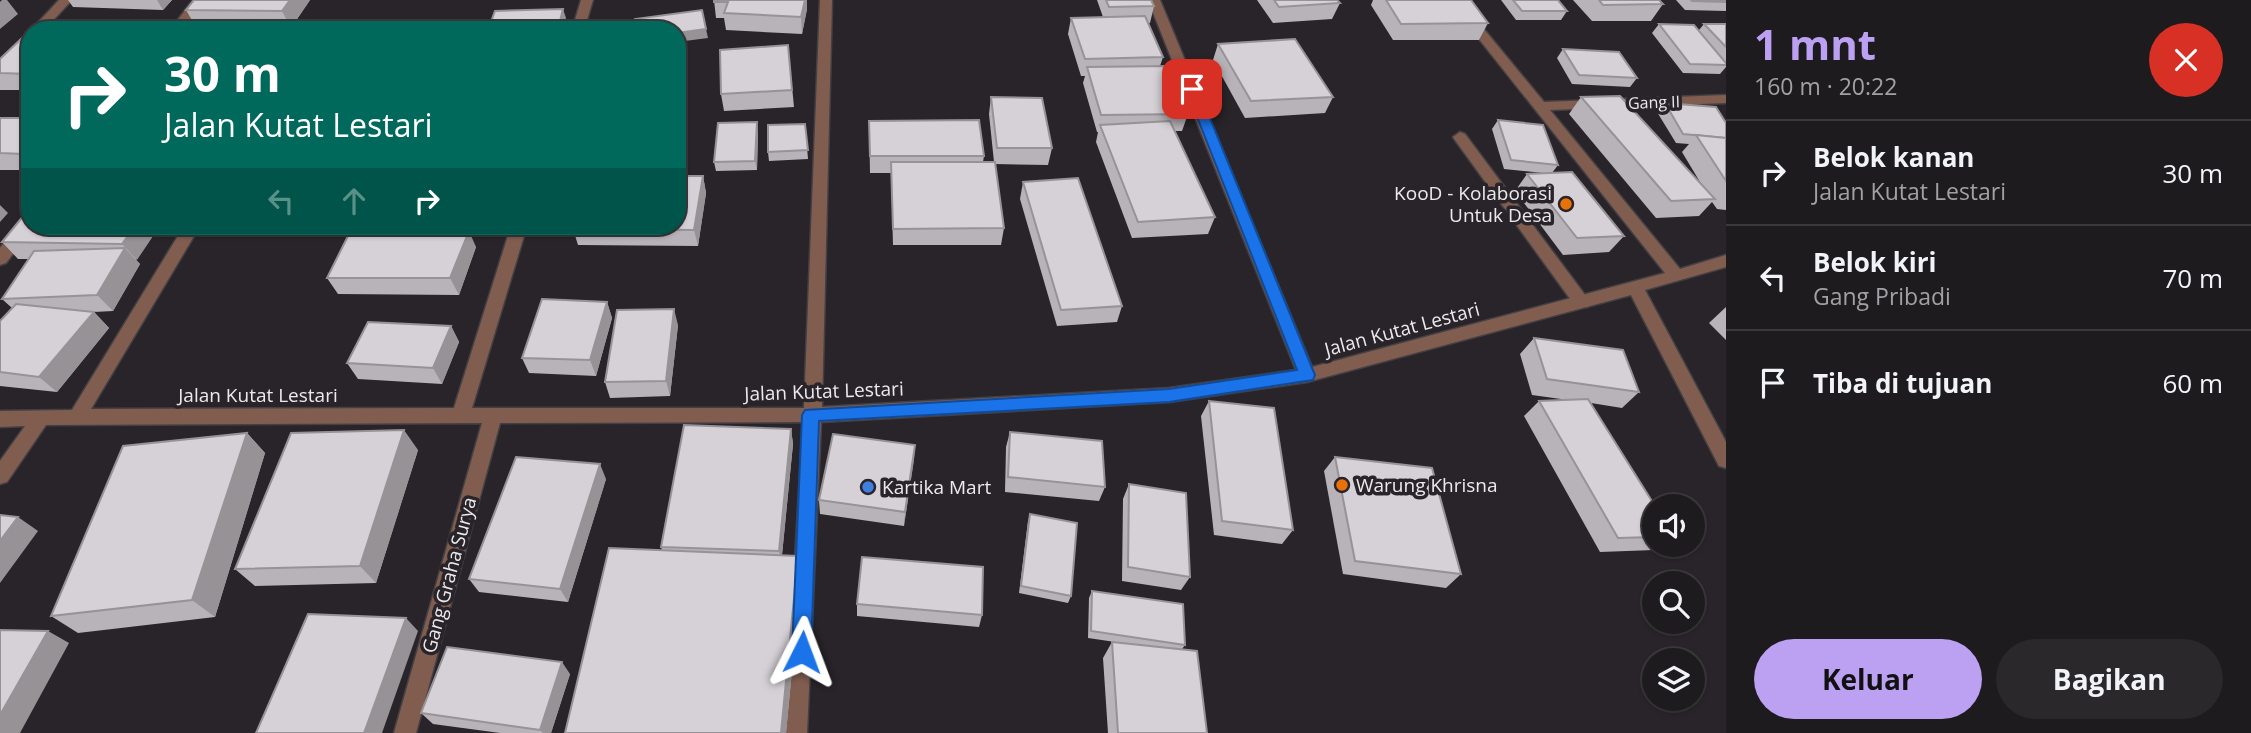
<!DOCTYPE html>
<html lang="id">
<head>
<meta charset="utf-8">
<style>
  body { margin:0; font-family:"Open Sans",sans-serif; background:#2b282c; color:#f1f3f6; height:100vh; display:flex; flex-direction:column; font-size:26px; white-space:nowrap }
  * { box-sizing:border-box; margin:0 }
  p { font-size:23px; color:#a1a1a4 }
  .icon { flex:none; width:38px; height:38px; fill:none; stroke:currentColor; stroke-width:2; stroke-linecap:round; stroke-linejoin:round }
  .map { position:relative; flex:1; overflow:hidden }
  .drawer { display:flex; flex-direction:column; background:#1e1b1f; width:525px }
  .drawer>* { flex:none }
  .guide { position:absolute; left:21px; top:21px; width:665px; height:214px; border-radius:28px; box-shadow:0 2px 5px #0004,0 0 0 2px #3c393d; background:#00695c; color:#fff; overflow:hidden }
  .controls { position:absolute; left:1642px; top:494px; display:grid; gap:14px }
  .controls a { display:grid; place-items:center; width:63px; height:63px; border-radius:50%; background:#1e1b1f; box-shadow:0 2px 5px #0004,0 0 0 2px #3c393d; font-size:35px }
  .pin { position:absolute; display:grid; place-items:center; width:60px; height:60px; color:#fff; margin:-30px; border-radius:14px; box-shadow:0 4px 10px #0006 }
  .me { position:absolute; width:77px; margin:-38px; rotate:3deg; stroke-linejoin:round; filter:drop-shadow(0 0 5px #0008) }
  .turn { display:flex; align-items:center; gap:24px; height:147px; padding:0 28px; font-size:32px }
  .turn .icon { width:91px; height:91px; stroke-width:2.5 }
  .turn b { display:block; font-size:49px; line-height:60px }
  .lanes { display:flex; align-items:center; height:66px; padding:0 28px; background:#0003; justify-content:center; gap:35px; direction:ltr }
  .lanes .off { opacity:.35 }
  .round { display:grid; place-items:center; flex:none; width:74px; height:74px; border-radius:37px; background:#2b282c }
  .head { display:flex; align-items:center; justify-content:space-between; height:119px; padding:0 28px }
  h1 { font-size:42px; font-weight:700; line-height:52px; color:#bca0f2 }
  .cta { display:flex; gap:14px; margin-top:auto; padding:14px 28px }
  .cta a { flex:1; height:80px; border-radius:42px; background:#bca0f2; color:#111; font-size:28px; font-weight:700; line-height:80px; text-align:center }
  .cta a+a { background:#2b282c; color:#f1f3f6 }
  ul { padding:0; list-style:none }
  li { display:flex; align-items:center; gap:21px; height:105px; padding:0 28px; border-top:2px solid #3c393d }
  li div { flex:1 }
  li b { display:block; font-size:26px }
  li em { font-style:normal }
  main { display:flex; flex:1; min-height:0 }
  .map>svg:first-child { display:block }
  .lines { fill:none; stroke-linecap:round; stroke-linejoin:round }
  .lane-casing { stroke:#434044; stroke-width:3 }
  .street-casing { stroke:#434044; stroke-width:3 }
  .lane { fill:#815d50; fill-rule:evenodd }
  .street { fill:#815d50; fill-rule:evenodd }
  .wall { fill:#b8b3b9 }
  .shaded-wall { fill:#969296 }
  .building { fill:#d6d0d7; stroke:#969296; stroke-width:2 }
  .route { fill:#1a73e8; stroke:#114b97; stroke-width:2 }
  .food-dot { fill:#e8710a; stroke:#282429; stroke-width:2.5 }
  .shop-dot { fill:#3f7fe0; stroke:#282429; stroke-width:2.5 }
  .labels { text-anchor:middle; stroke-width:7; stroke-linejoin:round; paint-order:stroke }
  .far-street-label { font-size:16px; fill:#ece9ec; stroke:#282429 }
  .poi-label { font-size:19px; fill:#ece9ec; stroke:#282429; text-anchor:start }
  .street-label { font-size:19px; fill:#ece9ec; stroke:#282429 }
</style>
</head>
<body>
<main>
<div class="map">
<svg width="1726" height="733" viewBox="0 0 1726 733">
  <rect width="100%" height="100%" fill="#282429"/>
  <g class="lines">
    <defs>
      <path id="lane" d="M 1460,132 L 1465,134 L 1588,299 L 1590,303 L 1588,307 L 1576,307 L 1455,140 L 1453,137 Z"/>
      <g id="street">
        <path d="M 59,0 L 72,0 L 44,30 L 31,30 Z"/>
        <path d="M 193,0 L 205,0 L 183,30 L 170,30 Z"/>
        <path d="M 581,0 L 593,0 L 584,30 L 572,30 Z"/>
        <path d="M 820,0 L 832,0 L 822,407 L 1169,388 L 1296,370 L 1148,0 L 1160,0 L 1312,367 L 1665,273 L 1448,0 L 1460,0 L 1544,102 L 1726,95 L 1726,103 L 1550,110 L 1680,269 L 1726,255 L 1726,267 L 1645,290 L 1726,442 L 1726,468 L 1719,466 L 1631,295 L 1307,382 L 1169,402 L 821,422 L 807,733 L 785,733 L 803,422 L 500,423 L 416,733 L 394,733 L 482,423 L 46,425 L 7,482 L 0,484 L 0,461 L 25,426 L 0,427 L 0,411 L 72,410 L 184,226 L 200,226 L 91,409 L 454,408 L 511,226 L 527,226 L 472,408 L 804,408 Z"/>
        <path d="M 30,215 L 30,226 L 34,226 L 6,263 L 0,265 L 0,248 L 25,216 Z"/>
      </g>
    </defs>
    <!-- lane casing -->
    <use href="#lane" class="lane-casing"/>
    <!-- street casing -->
    <use href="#street" class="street-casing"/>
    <!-- lane -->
    <use href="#lane" class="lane"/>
    <!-- street -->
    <use href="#street" class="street"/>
  </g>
  <!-- wall -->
  <g class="wall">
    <path d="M 68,0 L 172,0 L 163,10 L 73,7 Z"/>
    <path d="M 194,0 L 310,0 L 291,28 L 196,27 L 186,10 Z"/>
    <path d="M 714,0 L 807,0 L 807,9 L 802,34 L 726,30 L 724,18 L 716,18 Z"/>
    <path d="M 1097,0 L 1151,0 L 1154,6 L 1150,23 L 1148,23 L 1163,57 L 1160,66 L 1188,114 L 1182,131 L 1175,131 L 1215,217 L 1208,234 L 1132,238 L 1096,142 L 1098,132 L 1097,132 L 1083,83 L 1085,76 L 1081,76 L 1068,34 L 1071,18 L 1103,17 Z"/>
    <path d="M 1257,0 L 1337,0 L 1340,3 L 1332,19 L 1273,23 Z"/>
    <path d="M 1373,0 L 1471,0 L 1488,23 L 1479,40 L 1393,40 L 1371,5 Z"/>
    <path d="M 1501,0 L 1558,0 L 1567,11 L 1561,20 L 1516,20 Z"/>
    <path d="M 1573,0 L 1659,0 L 1663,4 L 1651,21 L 1592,21 Z"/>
    <path d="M 1676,0 L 1726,0 L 1726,11 L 1685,10 Z"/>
    <path d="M 1659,24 L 1699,30 L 1704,24 L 1726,24 L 1726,67 L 1720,74 L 1683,73 L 1652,33 Z"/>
    <path d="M 30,37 L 30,90 L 0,90 L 0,59 Z"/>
    <path d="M 1218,44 L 1333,97 L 1325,113 L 1245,118 L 1213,60 Z"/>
    <path d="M 788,45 L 794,107 L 724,111 L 721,94 Z"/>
    <path d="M 1563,49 L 1637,78 L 1630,87 L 1572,84 L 1557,58 Z"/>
    <path d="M 991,97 L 1052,148 L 1048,165 L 995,164 L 1004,228 L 1001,245 L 893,245 L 891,173 L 870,173 L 869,121 L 984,156 L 983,162 L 994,162 L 989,114 Z"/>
    <path d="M 1581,97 L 1703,187 L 1682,152 L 1689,144 L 1676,143 L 1657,112 L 1665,103 L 1726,123 L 1726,210 L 1717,209 L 1712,202 L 1699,216 L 1656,218 L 1569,114 Z"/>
    <rect x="0" y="118" width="30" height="52"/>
    <path d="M 1498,120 L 1558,165 L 1552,173 L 1624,236 L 1609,252 L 1563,255 L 1515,191 L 1527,174 L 1543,173 L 1504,169 L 1492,129 Z"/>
    <path d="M 805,124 L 808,159 L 769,161 L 768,152 Z"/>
    <path d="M 758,131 L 757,170 L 716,171 L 714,162 Z"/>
    <path d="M 703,176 L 706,193 L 698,246 L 578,245 L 573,229 Z"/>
    <path d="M 1023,182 L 1122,306 L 1117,322 L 1057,326 L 1020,199 Z"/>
    <path d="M 393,226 L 488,226 L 439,230 L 476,247 L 459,295 L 338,294 L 327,278 L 395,230 Z"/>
    <path d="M 155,233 L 136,260 L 140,264 L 113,311 L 94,312 L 109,328 L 57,392 L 0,386 L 0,321 L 12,308 L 2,299 L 29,259 L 18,259 L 2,242 Z"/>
    <path d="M 607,302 L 612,318 L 596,376 L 529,373 L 522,358 Z"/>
    <path d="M 1726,307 L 1726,340 L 1709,323 Z"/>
    <path d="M 678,325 L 670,396 L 610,398 L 605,382 Z"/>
    <path d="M 451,326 L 459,342 L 442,384 L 358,379 L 347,363 Z"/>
    <path d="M 1534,338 L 1639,392 L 1622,408 L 1591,403 L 1654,506 L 1654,544 L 1663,544 L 1654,550 L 1600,552 L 1524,416 L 1539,401 L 1568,400 L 1532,395 L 1520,354 Z"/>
    <path d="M 1209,401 L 1293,530 L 1282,544 L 1214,535 L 1201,416 Z"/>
    <path d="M 791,429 L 793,444 L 782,555 L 801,576 L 786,733 L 565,733 L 662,550 L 661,547 Z"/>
    <path d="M 1010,432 L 1105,487 L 1099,501 L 1005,492 L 1006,447 Z"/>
    <path d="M 247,433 L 265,453 L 215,617 L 78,633 L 51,616 Z"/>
    <path d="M 915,445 L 904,526 L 820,514 L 819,500 Z"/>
    <path d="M 418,450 L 376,583 L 255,586 L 235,569 Z"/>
    <path d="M 1335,457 L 1461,574 L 1446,588 L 1343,574 L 1324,471 Z"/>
    <path d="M 606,479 L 568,602 L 479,592 L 469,579 Z"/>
    <path d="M 1129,484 L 1190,577 L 1181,590 L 1122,581 L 1123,499 Z"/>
    <path d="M 1030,514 L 1071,596 L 1068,603 L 1019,593 L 1028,521 Z"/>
    <path d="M 1092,591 L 1185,645 L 1182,649 L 1207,733 L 1108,733 L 1103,658 L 1112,642 L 1129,644 L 1088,638 L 1089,598 Z"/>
    <path d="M 857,604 L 982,615 L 979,627 L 857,616 Z"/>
    <path d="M 570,674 L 551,733 L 500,733 L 433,724 L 421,713 Z"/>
  </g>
  <!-- shaded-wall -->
  <g class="shaded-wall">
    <path d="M 2,0 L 7,0 L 18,14 L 0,29 L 0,2 Z"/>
    <path d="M 157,0 L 172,0 L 163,10 Z"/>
    <path d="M 290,0 L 310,0 L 291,28 L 282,11 Z"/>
    <path d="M 805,0 L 807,0 L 807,9 L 802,34 L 801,17 Z"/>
    <path d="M 563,9 L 566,18 L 563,30 L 558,30 Z"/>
    <path d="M 706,29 L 708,38 L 677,42 L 677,33 Z"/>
    <path d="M 757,122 L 758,131 L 757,170 L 755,161 Z"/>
    <path d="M 30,147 L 30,161 L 23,154 Z"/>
    <path d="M 703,176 L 706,193 L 698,246 L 694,230 Z"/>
    <path d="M 0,205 L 8,213 L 0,222 Z"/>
    <path d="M 135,226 L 149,226 L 155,233 L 137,260 L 122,244 Z"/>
    <path d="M 469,231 L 476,247 L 459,295 L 450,278 Z"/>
    <path d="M 125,248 L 140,264 L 113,311 L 97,295 Z"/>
    <path d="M 607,302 L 612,318 L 596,376 L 590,360 Z"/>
    <path d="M 674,309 L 678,325 L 670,396 L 666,381 Z"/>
    <path d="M 94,312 L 109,328 L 57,392 L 39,377 Z"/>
    <path d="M 451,326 L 459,342 L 442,384 L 433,368 Z"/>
    <path d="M 791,429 L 793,444 L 781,565 L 779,551 Z"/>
    <path d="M 404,430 L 418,450 L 376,583 L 360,566 Z"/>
    <path d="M 247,433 L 265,453 L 215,617 L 192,600 Z"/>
    <path d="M 915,445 L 914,460 L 904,526 L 905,512 Z"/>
    <path d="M 600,464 L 606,479 L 568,602 L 560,589 Z"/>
    <path d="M 18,517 L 38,531 L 0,583 L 0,541 Z"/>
    <path d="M 798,556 L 801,576 L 786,733 L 781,733 Z"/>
    <path d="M 406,618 L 418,631 L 382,733 L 364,733 Z"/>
    <path d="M 48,631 L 69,643 L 20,733 L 0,733 L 0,715 Z"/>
    <path d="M 562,662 L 570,674 L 551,733 L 543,733 L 540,730 Z"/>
  </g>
  <!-- building -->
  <g class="building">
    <path d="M 194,0 L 290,0 L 282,11 L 186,10 Z"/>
    <path d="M 714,0 L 805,0 L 801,17 L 724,13 L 728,2 L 714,2 Z"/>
    <path d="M 1106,0 L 1151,0 L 1154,6 L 1109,7 Z"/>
    <path d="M 1274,0 L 1337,0 L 1340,3 L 1279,7 Z"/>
    <path d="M 1386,0 L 1471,0 L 1488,23 L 1401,24 Z"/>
    <path d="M 1513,0 L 1558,0 L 1567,11 L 1522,11 Z"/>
    <path d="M 1599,0 L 1659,0 L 1663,4 L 1603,5 Z"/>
    <path d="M 1691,0 L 1726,0 L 1726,2 L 1692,1 Z"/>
    <path d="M 563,9 L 558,29 L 488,30 L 495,11 Z"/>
    <path d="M 702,10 L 706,29 L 677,33 L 677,30 L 637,30 L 635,19 Z"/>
    <path d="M 1145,16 L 1163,57 L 1085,59 L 1071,18 Z"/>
    <path d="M 1659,24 L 1694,25 L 1726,63 L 1726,65 L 1690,64 Z"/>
    <path d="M 1704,24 L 1726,24 L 1726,47 Z"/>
    <path d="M 23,37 L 30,37 L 30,74 L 0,73 L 0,59 Z"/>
    <path d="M 1295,39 L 1333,97 L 1251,101 L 1218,44 Z"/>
    <path d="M 788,45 L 792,90 L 721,94 L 720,50 Z"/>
    <path d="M 1563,49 L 1619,52 L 1637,78 L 1579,75 Z"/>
    <path d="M 1169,66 L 1188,114 L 1101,115 L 1087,67 Z"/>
    <path d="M 1620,96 L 1715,199 L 1671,201 L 1581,97 Z"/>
    <path d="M 991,97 L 1042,98 L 1052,148 L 997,148 Z"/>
    <path d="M 1665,103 L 1716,107 L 1726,123 L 1726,138 L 1683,134 Z"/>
    <path d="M 0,118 L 30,118 L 30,147 L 23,154 L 0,153 Z"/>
    <path d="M 979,120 L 984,156 L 870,156 L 869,121 Z"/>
    <path d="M 1498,120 L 1543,125 L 1558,165 L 1511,160 Z"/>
    <path d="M 1170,121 L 1215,217 L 1138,222 L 1100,125 Z"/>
    <path d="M 757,122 L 755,161 L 714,162 L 718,123 Z"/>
    <path d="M 805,124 L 808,150 L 768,152 L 768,125 Z"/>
    <path d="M 1696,135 L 1726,138 L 1726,181 Z"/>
    <path d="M 891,162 L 995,162 L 1004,228 L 893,229 Z"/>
    <path d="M 1572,172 L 1624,236 L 1577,238 L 1527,174 Z"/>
    <path d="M 677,176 L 703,176 L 694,230 L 573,229 L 574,226 L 677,226 Z"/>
    <path d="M 1078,178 L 1122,306 L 1061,310 L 1023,182 Z"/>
    <path d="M 24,215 L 30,215 L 30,226 L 135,226 L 122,244 L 2,242 Z"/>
    <path d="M 351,230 L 469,231 L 450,278 L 327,278 Z"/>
    <path d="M 125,248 L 97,295 L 2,299 L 34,251 Z"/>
    <path d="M 542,299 L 607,302 L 590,360 L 522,358 Z"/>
    <path d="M 16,304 L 94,312 L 39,377 L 0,372 L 0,321 Z"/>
    <path d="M 674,309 L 666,381 L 605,382 L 617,310 Z"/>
    <path d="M 368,322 L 451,326 L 433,368 L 347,363 Z"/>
    <path d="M 1534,338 L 1623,350 L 1639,392 L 1547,379 Z"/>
    <path d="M 1588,399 L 1655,506 L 1654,506 L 1654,537 L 1618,538 L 1539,401 Z"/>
    <path d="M 1209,401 L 1274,408 L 1293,530 L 1222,521 Z"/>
    <path d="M 684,425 L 791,429 L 779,551 L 661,547 Z"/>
    <path d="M 404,430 L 360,566 L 235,569 L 291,433 Z"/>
    <path d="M 1010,432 L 1102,441 L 1105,487 L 1008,477 Z"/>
    <path d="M 247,433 L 192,600 L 51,616 L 123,446 Z"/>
    <path d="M 833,434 L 915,445 L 905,512 L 819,500 Z"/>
    <path d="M 516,457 L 600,464 L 560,589 L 469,579 Z"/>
    <path d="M 1335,457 L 1432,468 L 1461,574 L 1355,561 Z"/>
    <path d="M 1129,484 L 1186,493 L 1190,577 L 1128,567 Z"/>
    <path d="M 1030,514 L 1077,523 L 1071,596 L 1021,586 Z"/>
    <path d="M 0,515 L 18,517 L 0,541 Z"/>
    <path d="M 609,548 L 798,556 L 781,733 L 565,733 Z"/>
    <path d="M 862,557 L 983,567 L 982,615 L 857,604 Z"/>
    <path d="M 1092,591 L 1183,604 L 1185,645 L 1091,631 Z"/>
    <path d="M 308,614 L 406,618 L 364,733 L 256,733 Z"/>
    <path d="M 0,630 L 48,631 L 0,715 Z"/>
    <path d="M 1112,642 L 1197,651 L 1207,733 L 1118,733 Z"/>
    <path d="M 447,647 L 562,662 L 540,730 L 421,713 Z"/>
  </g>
  <!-- route -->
  <path class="route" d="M 1192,85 L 1198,89 L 1315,375 L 1313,380 L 1169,402 L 819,421 L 811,652 L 808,658 L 802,661 L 795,658 L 792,652 L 802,415 L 805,410 L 1169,389 L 1297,370 L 1186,89 Z"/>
  <!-- markers -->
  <g class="food-dot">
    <circle cx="1566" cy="204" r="7"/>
    <circle cx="1342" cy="485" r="7"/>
  </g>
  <circle class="shop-dot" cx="868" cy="487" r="7"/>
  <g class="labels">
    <!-- far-street labels -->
    <g class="far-street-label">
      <text transform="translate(1654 102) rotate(-2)" y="6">Gang II</text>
    </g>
    <!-- poi labels -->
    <g class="poi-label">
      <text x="1552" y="200" text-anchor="end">KooD - Kolaborasi<tspan x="1552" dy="22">Untuk Desa</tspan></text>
      <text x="1356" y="492">Warung Khrisna</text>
      <text x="882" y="494">Kartika Mart</text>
    </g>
    <!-- street labels -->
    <g class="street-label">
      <text transform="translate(1402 329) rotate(-15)" y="7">Jalan Kutat Lestari</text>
      <text transform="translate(824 391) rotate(-2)" y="7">Jalan Kutat Lestari</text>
      <text x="258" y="402">Jalan Kutat Lestari</text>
      <text transform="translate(449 575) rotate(-75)" y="7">Gang Graha Surya</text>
    </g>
  </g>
</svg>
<div class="controls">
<a><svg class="icon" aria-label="sound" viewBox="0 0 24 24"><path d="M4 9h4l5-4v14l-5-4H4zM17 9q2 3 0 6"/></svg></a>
<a><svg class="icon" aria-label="search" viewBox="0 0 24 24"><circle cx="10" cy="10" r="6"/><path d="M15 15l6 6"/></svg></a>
<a><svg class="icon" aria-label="layers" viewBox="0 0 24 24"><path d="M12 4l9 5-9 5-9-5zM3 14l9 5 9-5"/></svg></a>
</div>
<div class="pin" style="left:1192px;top:89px;background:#d93025"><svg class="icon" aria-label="arrive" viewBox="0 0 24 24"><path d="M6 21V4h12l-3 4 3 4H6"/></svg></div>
<svg class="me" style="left:802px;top:652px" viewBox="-20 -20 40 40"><path d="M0-17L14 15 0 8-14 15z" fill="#1a73e8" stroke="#fff" stroke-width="4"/></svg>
<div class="guide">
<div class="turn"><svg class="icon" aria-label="right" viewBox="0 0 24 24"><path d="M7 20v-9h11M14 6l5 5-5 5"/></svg><div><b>30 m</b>Jalan Kutat Lestari</div></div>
<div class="lanes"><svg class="icon off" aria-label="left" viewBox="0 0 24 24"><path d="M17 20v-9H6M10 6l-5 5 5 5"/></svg><svg class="icon off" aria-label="ahead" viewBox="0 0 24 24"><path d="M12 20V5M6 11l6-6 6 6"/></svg><svg class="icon" aria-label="right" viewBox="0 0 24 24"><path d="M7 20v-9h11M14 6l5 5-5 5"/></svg></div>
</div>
</div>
<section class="drawer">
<div class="head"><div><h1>1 mnt</h1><p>160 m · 20:22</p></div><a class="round" style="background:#d93025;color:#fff"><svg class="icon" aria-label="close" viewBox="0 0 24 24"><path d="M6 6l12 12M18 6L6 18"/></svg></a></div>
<ul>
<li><svg class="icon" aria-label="right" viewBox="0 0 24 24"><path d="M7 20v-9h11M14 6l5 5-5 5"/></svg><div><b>Belok kanan</b><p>Jalan Kutat Lestari</p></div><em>30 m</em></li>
<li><svg class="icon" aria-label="left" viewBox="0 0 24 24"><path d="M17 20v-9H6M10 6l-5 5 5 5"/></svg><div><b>Belok kiri</b><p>Gang Pribadi</p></div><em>70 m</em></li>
<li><svg class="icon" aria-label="arrive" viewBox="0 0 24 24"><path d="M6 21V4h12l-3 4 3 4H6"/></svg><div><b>Tiba di tujuan</b></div><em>60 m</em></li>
</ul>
<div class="cta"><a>Keluar</a><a>Bagikan</a></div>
</section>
</main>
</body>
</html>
